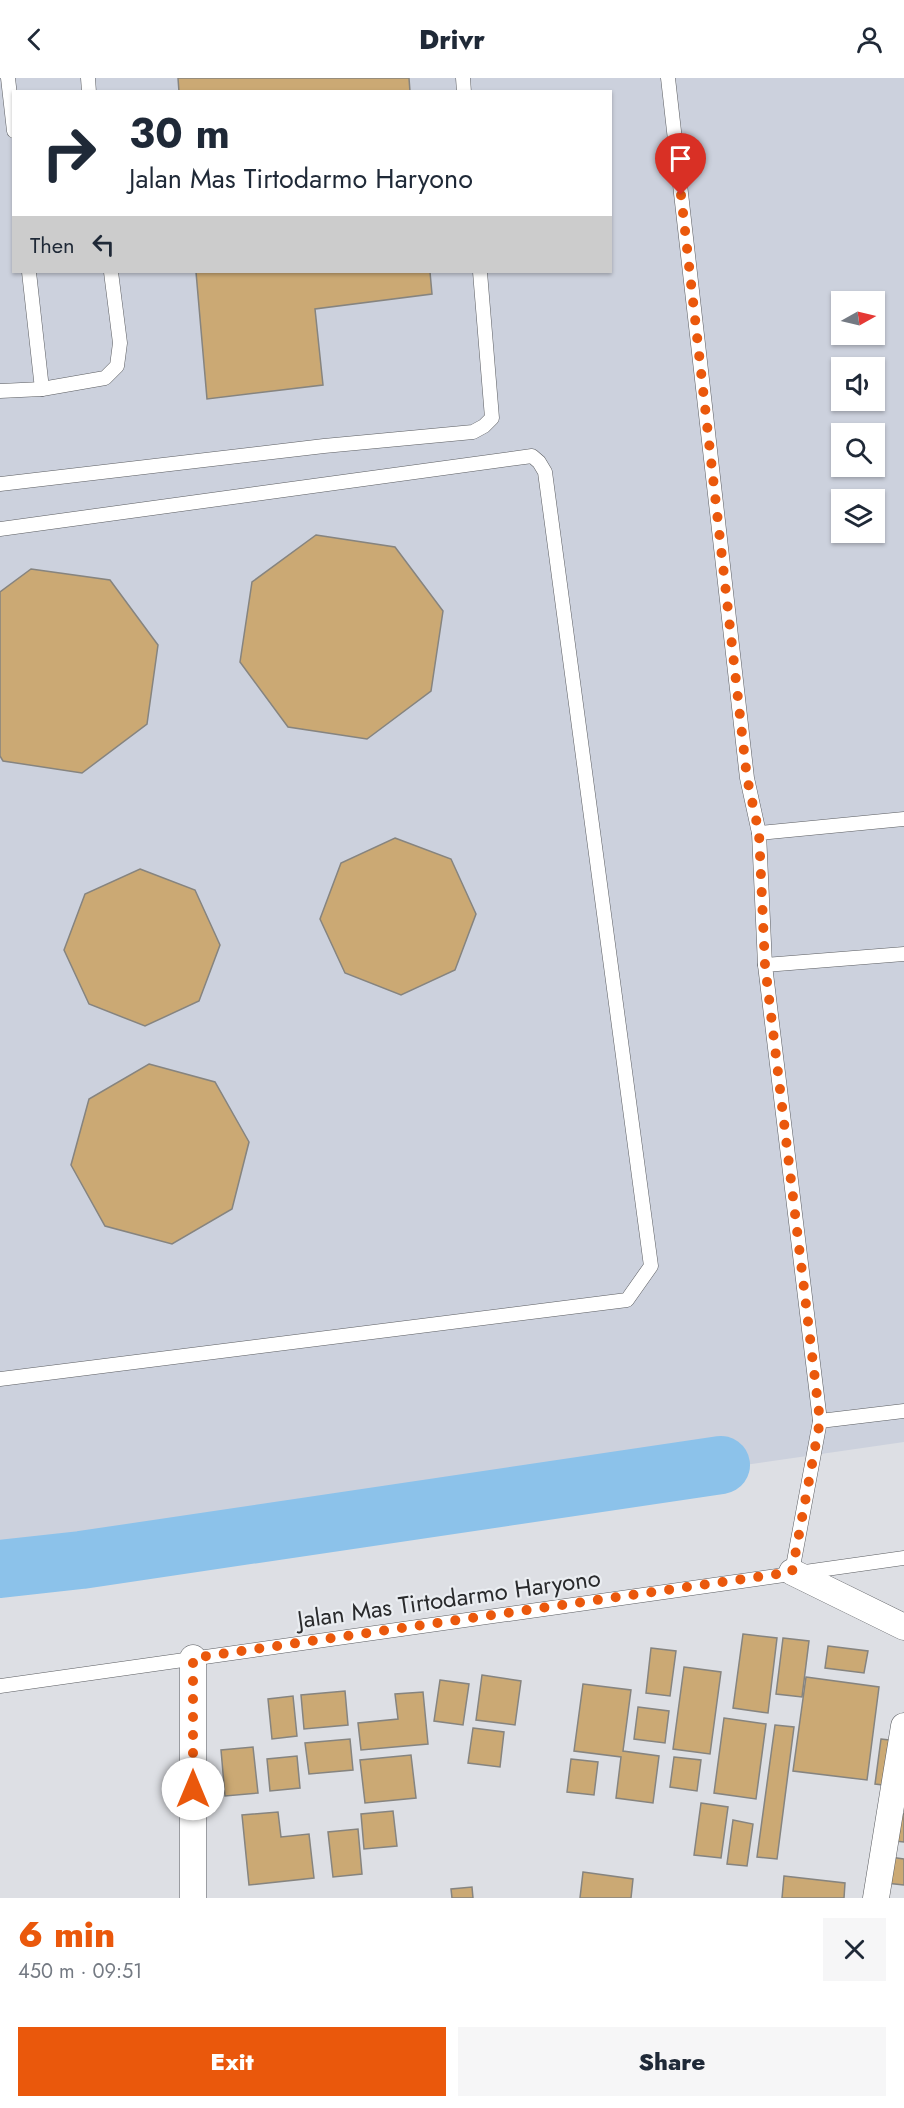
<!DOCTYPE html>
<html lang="en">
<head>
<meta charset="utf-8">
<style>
  body { margin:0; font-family:Jost,sans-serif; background:#f6f6f7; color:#1f2937; height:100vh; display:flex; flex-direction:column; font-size:22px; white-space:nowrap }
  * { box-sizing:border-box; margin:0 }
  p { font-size:20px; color:#747a83 }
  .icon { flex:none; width:33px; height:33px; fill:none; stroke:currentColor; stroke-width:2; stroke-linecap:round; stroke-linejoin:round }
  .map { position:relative; height:1820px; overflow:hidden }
  .drawer { display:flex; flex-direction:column; background:#fff; flex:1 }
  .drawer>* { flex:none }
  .banner { position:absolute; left:12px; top:12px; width:600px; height:183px; border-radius:0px; box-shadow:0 2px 4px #0004; background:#fff; color:#1f2937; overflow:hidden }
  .needle { width:39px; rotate:82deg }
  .tools { position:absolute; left:831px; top:213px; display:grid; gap:12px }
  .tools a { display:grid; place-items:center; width:54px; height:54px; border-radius:0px; background:#fff; box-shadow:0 2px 4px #0004; font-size:30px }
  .pin { position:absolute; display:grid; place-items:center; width:51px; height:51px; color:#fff; margin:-62px -26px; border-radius:50% 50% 50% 0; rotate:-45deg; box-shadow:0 0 6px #0007 }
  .pin .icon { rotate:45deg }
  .me { position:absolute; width:66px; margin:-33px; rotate:0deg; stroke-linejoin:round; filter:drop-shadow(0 0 4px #0008) }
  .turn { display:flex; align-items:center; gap:21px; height:126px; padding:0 18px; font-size:27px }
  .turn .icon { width:78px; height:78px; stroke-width:2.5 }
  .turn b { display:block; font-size:42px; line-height:51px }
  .then { display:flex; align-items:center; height:57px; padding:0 18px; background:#0003; gap:12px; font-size:22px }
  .round { display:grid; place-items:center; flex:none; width:63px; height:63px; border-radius:0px; background:#f6f6f7 }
  .overview { display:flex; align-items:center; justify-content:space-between; height:102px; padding:0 18px }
  h1 { font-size:36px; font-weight:800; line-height:45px; color:#ea580c }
  .button { display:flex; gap:12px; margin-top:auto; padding:12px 18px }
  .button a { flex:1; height:69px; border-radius:0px; background:#ea580c; color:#fff; font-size:24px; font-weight:800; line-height:69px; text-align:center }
  .button a+a { background:#f6f6f7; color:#1f2937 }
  header { display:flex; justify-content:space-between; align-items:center; height:78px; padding:0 18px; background:#fff; font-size:27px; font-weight:800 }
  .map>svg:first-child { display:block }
  .built { fill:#ccd1dd; fill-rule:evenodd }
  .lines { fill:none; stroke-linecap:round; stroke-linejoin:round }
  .river { stroke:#8cc2ea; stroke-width:58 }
  .building { fill:#cba974; stroke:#86847f; stroke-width:1.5 }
  .service-casing { stroke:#5b5d61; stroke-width:15 }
  .minor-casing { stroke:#5b5d61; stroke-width:27 }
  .service { stroke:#fff; stroke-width:14 }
  .minor { stroke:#fff; stroke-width:26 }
  .route { stroke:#ea580c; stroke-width:10; stroke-dasharray:0 18 }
  .labels { text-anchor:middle; stroke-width:4.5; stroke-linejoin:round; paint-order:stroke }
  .street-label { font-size:24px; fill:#292a2c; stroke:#eaedf1 }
</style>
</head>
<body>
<header><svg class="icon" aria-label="back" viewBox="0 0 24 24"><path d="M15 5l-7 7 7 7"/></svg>Drivr<svg class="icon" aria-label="person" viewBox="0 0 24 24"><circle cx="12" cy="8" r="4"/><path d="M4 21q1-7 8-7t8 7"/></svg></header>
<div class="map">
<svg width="904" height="1820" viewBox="0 0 904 1820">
  <rect width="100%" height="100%" fill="#dddfe4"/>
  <!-- built -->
  <path class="built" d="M 0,0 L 904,0 L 904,1364 L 0,1494 ZM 14,14 L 610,14 L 610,194 L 14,194 ZM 842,224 L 874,224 L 874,256 L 842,256 ZM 842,290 L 874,290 L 874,322 L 842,322 ZM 842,356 L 874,356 L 874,388 L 842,388 ZM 842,422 L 874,422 L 874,454 L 842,454 Z"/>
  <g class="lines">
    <!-- river -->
    <path class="river" d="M 0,1491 L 81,1482 L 721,1387"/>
  </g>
  <!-- building -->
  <g class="building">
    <path d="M 178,0 L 409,0 L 410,14 L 179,14 Z"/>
    <path d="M 196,194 L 430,194 L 432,216 L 315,231 L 323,307 L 207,321 Z"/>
    <path d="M 316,457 L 395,469 L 443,533 L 431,613 L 367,661 L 288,649 L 240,584 L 252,504 Z"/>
    <path d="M 31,491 L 110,502 L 158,567 L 147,646 L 82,695 L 3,683 L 0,678 L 0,514 Z"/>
    <path d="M 395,760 L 451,781 L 476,836 L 455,892 L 401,917 L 345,895 L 320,841 L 341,785 Z"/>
    <path d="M 140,791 L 195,812 L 220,867 L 199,923 L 145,948 L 89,926 L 64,872 L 85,816 Z"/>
    <path d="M 149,986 L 215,1004 L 249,1064 L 232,1131 L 172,1166 L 105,1148 L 71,1087 L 89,1021 Z"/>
    <path d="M 743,1556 L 777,1560 L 768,1635 L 733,1630 Z"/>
    <path d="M 783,1560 L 809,1563 L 802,1619 L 776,1616 Z"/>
    <path d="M 828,1568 L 868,1573 L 864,1595 L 825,1590 Z"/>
    <path d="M 651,1570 L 676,1573 L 670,1618 L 646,1615 Z"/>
    <path d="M 684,1589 L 721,1594 L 710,1676 L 673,1671 Z"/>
    <path d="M 482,1597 L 521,1603 L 515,1647 L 476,1642 Z"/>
    <path d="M 806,1599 L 879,1609 L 867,1702 L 793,1693 Z"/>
    <path d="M 440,1602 L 469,1606 L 463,1647 L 434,1643 Z"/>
    <path d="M 583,1606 L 631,1612 L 623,1673 L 659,1678 L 653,1725 L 616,1720 L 621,1679 L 574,1673 Z"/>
    <path d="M 345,1613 L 348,1647 L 304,1651 L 301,1617 Z"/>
    <path d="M 423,1614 L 428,1666 L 361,1672 L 358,1645 L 398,1641 L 395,1616 Z"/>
    <path d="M 293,1618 L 297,1658 L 272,1661 L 268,1621 Z"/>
    <path d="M 638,1629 L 669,1633 L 665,1665 L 634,1661 Z"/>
    <path d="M 724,1640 L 766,1646 L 756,1721 L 714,1715 Z"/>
    <path d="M 775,1647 L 794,1649 L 777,1781 L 757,1779 Z"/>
    <path d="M 473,1650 L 504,1654 L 500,1689 L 468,1685 Z"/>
    <path d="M 350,1661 L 353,1692 L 309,1696 L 305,1665 Z"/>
    <path d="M 881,1661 L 897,1663 L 891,1708 L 875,1706 Z"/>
    <path d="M 253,1669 L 258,1715 L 225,1718 L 221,1672 Z"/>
    <path d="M 411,1677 L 416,1720 L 365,1725 L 360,1682 Z"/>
    <path d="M 297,1678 L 300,1710 L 270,1713 L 267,1681 Z"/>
    <path d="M 674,1679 L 701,1682 L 697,1713 L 670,1709 Z"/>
    <path d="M 571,1681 L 598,1684 L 594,1717 L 567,1714 Z"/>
    <path d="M 701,1725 L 728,1729 L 721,1780 L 694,1777 Z"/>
    <path d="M 393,1733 L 397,1768 L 364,1771 L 361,1736 Z"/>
    <path d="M 278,1734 L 281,1759 L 309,1756 L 314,1800 L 249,1807 L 242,1737 Z"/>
    <path d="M 890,1734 L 904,1736 L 904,1764 L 887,1762 Z"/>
    <path d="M 733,1742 L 753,1746 L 747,1788 L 727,1786 Z"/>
    <path d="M 358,1751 L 362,1796 L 333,1799 L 328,1754 Z"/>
    <path d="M 890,1779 L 904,1781 L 904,1807 L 886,1805 Z"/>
    <path d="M 583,1794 L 633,1801 L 631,1820 L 580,1820 Z"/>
    <path d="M 784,1798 L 845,1805 L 844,1820 L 782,1820 Z"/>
    <path d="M 472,1809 L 473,1820 L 452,1820 L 451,1811 Z"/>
  </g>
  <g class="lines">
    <defs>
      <g id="service">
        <path d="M 8,0 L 14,53"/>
        <path d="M 88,0 L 89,14"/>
        <path d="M 463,0 L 464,14"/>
        <path d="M 668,0 L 747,700 L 759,755"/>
        <path d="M 29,194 L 42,311"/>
        <path d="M 0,313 L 42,311 L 105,300 L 117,288 L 120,265 L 111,194"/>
        <path d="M 0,406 L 324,368 L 473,354 L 484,348 L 492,340 L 480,194"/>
        <path d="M 0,451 L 532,378 L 539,384 L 545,394 L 651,1188 L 627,1222 L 0,1301"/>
        <path d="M 765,887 L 759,755 L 904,741"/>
        <path d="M 820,1343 L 765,887 L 904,876"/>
        <path d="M 792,1494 L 820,1343 L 904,1333"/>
        <path d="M 0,1608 L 904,1480"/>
      </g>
      <g id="minor">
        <path d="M 792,1494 L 904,1549"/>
        <path d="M 193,1580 L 193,1820"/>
        <path d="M 876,1820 L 904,1648"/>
      </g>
    </defs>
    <!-- service casing -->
    <use href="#service" class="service-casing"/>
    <!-- minor casing -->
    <use href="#minor" class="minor-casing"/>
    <!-- service -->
    <use href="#service" class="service"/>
    <!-- minor -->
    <use href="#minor" class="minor"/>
  </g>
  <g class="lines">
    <!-- route -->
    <path class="route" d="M 193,1711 L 193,1580 L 792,1494 L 820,1343 L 765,887 L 759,755 L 747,700 L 681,117"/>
  </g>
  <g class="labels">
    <!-- street labels -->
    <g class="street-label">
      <text transform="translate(449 1521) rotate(-8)" y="8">Jalan Mas Tirtodarmo Haryono</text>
    </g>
  </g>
</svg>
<div class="tools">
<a><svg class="needle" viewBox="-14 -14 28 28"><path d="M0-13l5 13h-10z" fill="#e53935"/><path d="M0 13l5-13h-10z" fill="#747a83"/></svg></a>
<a><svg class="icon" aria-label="sound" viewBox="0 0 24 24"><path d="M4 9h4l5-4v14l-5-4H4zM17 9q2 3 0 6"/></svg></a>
<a><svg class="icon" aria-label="search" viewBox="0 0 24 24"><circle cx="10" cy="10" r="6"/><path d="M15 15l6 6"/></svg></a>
<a><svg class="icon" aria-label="layers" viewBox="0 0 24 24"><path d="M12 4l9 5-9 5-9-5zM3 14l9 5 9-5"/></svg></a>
</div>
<div class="pin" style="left:681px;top:117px;background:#d93025"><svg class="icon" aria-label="arrive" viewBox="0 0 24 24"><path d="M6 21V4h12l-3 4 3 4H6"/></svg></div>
<svg class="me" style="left:193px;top:1711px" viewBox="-20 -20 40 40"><circle r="19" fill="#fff"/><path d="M0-13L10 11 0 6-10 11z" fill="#ea580c"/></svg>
<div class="banner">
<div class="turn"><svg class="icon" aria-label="right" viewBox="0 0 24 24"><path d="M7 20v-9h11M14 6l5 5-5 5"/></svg><div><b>30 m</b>Jalan Mas Tirtodarmo Haryono</div></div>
<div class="then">Then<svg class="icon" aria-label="left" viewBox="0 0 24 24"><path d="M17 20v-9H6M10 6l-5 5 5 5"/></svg></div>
</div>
</div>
<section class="drawer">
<div class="overview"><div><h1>6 min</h1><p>450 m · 09:51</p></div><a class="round"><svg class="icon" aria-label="close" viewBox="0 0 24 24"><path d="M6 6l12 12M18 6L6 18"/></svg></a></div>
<div class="button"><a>Exit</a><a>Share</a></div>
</section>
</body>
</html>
